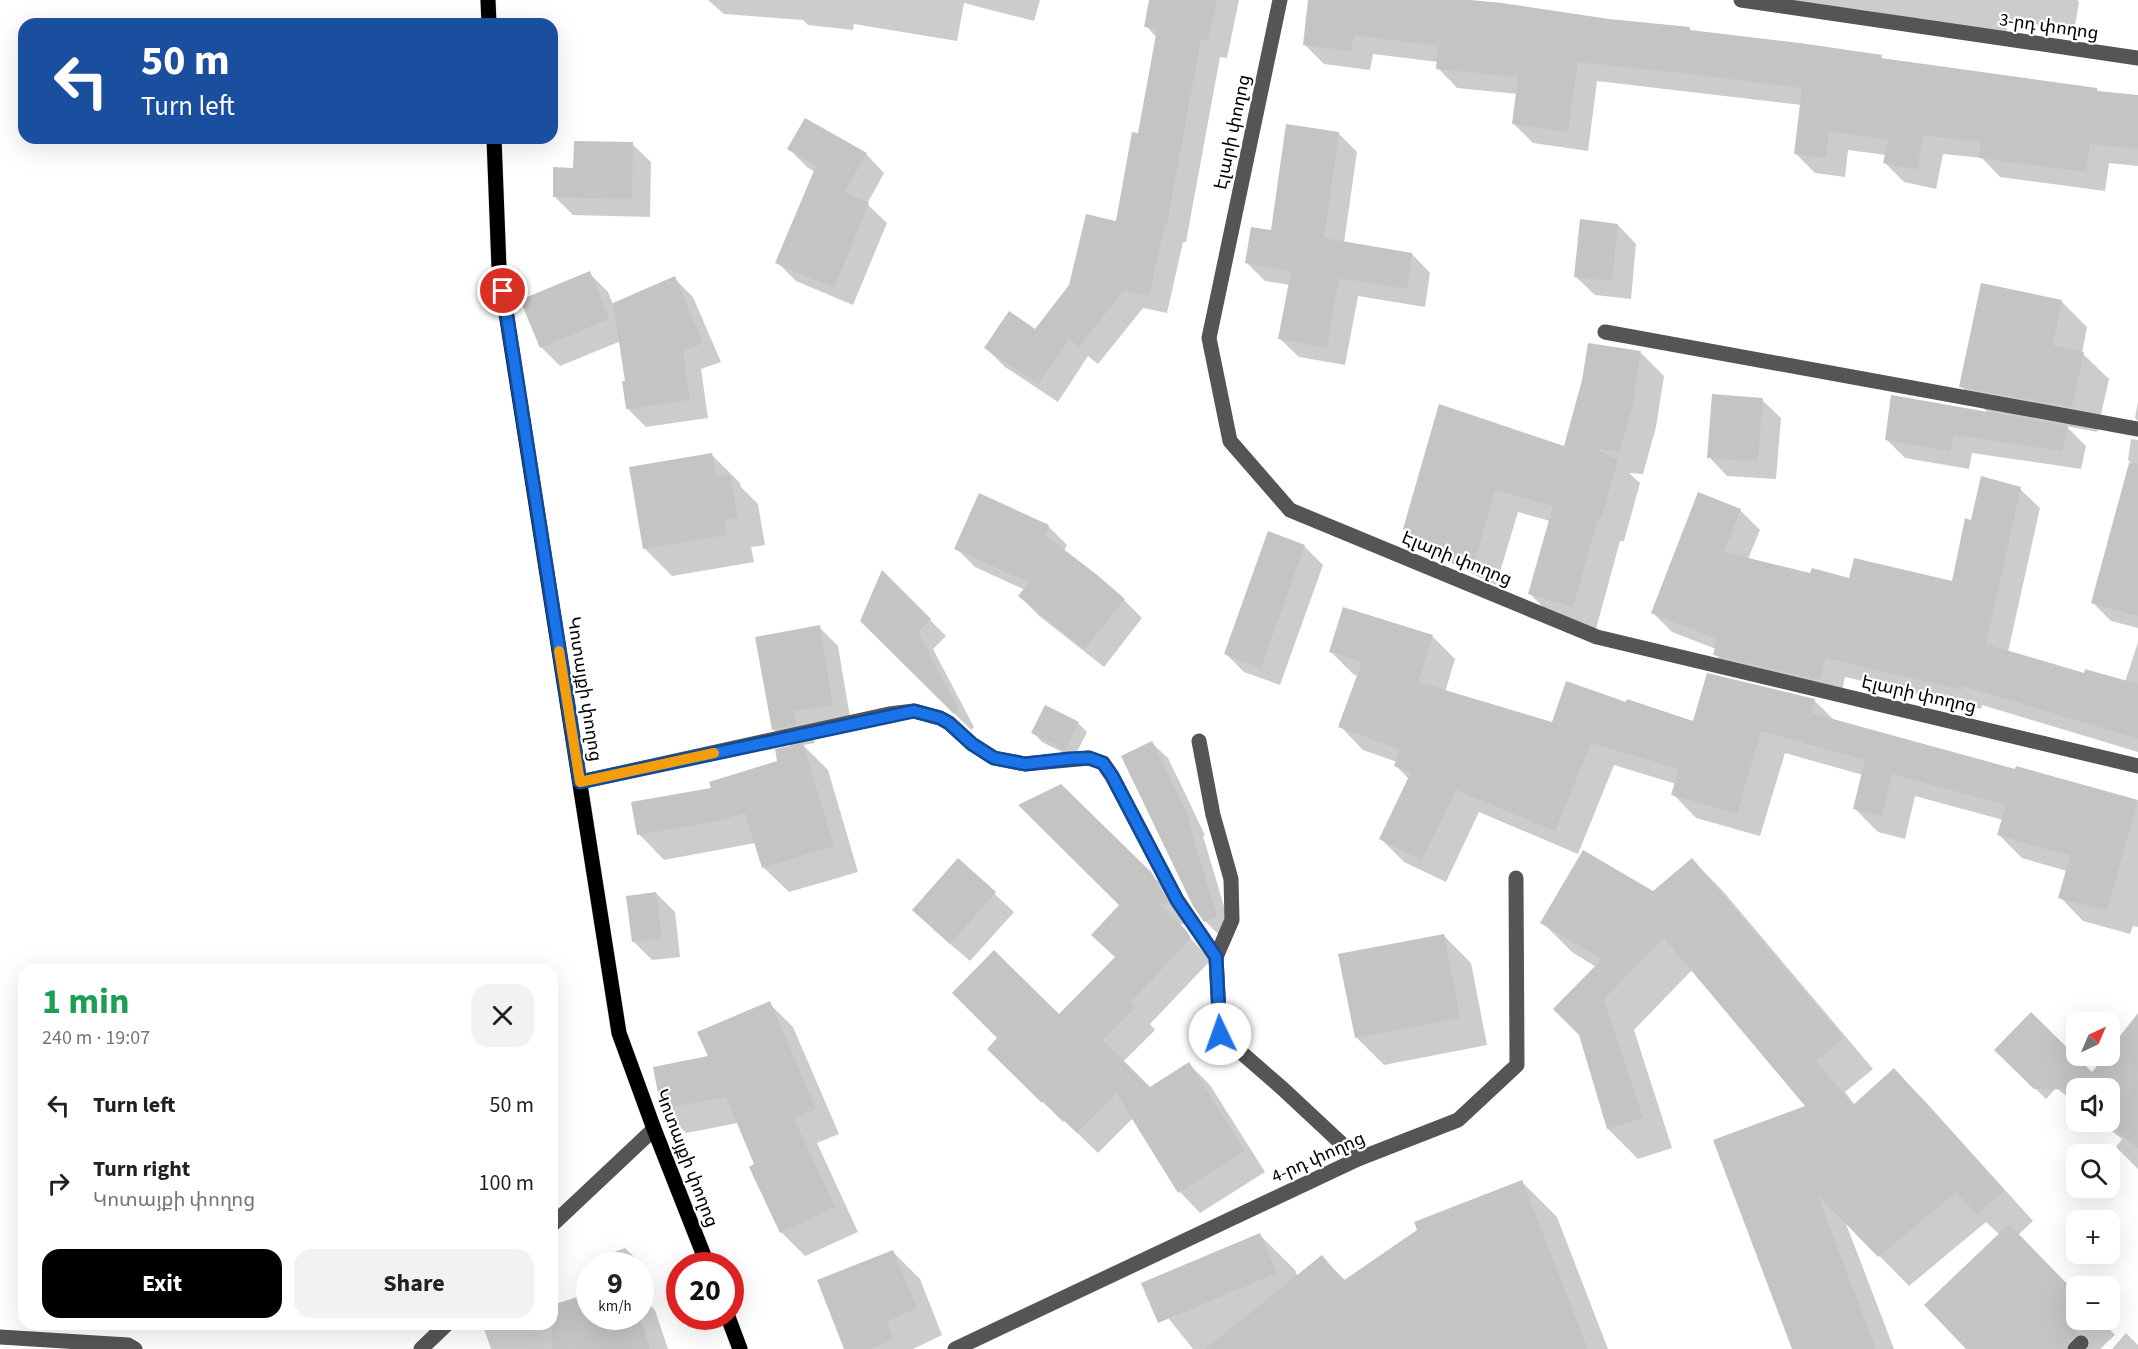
<!DOCTYPE html>
<html lang="en">
<head>
<meta charset="utf-8">
<style>
  body { margin:0; font-family:"Source Sans 3","Noto Sans Armenian",sans-serif; background:#f2f2f2; color:#202124; height:100vh; display:flex; flex-direction:column; font-size:22px; white-space:nowrap }
  * { box-sizing:border-box; margin:0 }
  p { font-size:20px; color:#757577 }
  .icon { flex:none; width:33px; height:33px; fill:none; stroke:currentColor; stroke-width:2; stroke-linecap:round; stroke-linejoin:round }
  .map { position:relative; flex:1; overflow:hidden }
  .side { position:absolute; left:18px; top:964px; width:540px; height:366px; display:flex; flex-direction:column; background:#fff; border-radius:18px; box-shadow:0 6px 24px #0002 }
  .side>* { flex:none }
  .banner { position:absolute; left:18px; top:18px; width:540px; height:126px; border-radius:18px; box-shadow:0 6px 24px #0002; background:#1a4fa0; color:#fff; overflow:hidden }
  .needle { width:39px; rotate:44deg }
  .controls { position:absolute; left:2066px; top:1012px; display:grid; gap:12px }
  .controls a { display:grid; place-items:center; width:54px; height:54px; border-radius:12px; background:#fff; box-shadow:0 6px 24px #0002; font-size:30px }
  .speed { position:absolute; left:576px; top:1252px; display:flex; gap:12px; font-size:30px; font-weight:700; text-align:center }
  .speed>* { display:grid; place-content:center; width:78px; height:78px; border-radius:50%; background:#fff; box-shadow:0 6px 24px #0002; line-height:1 }
  .speed small { font-size:15px; font-weight:400 }
  .speed .limit { border:9px solid #d22; background:#fff; color:#111 }
  .pin { position:absolute; display:grid; place-items:center; width:51px; height:51px; color:#fff; margin:-26px; border:3px solid #fff; border-radius:50%; box-shadow:0 2px 6px #0007 }
  .me { position:absolute; width:66px; margin:-33px; rotate:357deg; stroke-linejoin:round; filter:drop-shadow(0 0 4px #0008) }
  .turn { display:flex; align-items:center; gap:21px; height:126px; padding:0 24px; font-size:27px }
  .turn .icon { width:78px; height:78px; stroke-width:2.5 }
  .turn b { display:block; font-size:42px; line-height:51px }
  .round { display:grid; place-items:center; flex:none; width:63px; height:63px; border-radius:18px; background:#f2f2f2 }
  .overview { display:flex; align-items:center; justify-content:space-between; height:102px; padding:0 24px }
  h1 { font-size:36px; font-weight:700; line-height:45px; color:#1e9e55 }
  .button { display:flex; gap:12px; margin-top:auto; padding:12px 24px }
  .button a { flex:1; height:69px; border-radius:18px; background:#000; color:#fff; font-size:24px; font-weight:700; line-height:69px; text-align:center }
  .button a+a { background:#f2f2f2; color:#202124 }
  ul { padding:0; list-style:none }
  li { display:flex; align-items:center; gap:18px; height:78px; padding:0 24px }
  li div { flex:1 }
  li b { display:block; font-size:22px }
  li em { font-style:normal }
  .map>svg:first-child { display:block }
  .shadow { fill:#0003 }
  .building { fill:#c4c4c4 }
  .lines { fill:none; stroke-linecap:round; stroke-linejoin:round }
  .major-casing { stroke:#dbdbdb; stroke-width:16 }
  .minor { stroke:#555; stroke-width:15 }
  .major { stroke:#000; stroke-width:15 }
  .route-casing { stroke:#114b97; stroke-width:15 }
  .route { stroke:#1a73e8; stroke-width:10 }
  .slow { stroke:#f59e0b; stroke-width:10 }
  .labels { text-anchor:middle; stroke-width:4.5; stroke-linejoin:round; paint-order:stroke }
  .street-label { font-size:18px; fill:#000; stroke:#fff }
</style>
</head>
<body>
<div class="map">
<svg width="2138" height="1349" viewBox="0 0 2138 1349">
  <rect width="100%" height="100%" fill="#fff"/>
  <!-- shadow -->
  <g class="shadow">
    <path d="M 708,0 L 1040,0 L 1034,21 L 964,3 L 957,41 L 854,24 L 853,30 L 808,25 L 803,20 L 724,14 Z"/>
    <path d="M 1151,0 L 1239,0 L 1227,58 L 1220,57 L 1186,242 L 1183,242 L 1167,313 L 1143,308 L 1098,364 L 1088,356 L 1058,402 L 1005,367 L 986,348 L 1036,331 L 1118,223 L 1139,135 L 1157,38 L 1146,26 Z"/>
    <path d="M 1310,0 L 1463,0 L 1609,21 L 1689,28 L 1692,32 L 1881,57 L 1884,60 L 2097,90 L 2099,92 L 2138,96 L 2138,166 L 2109,163 L 2105,191 L 2000,177 L 1982,158 L 1943,154 L 1936,189 L 1904,182 L 1884,162 L 1886,155 L 1848,150 L 1845,177 L 1815,173 L 1795,153 L 1802,105 L 1597,81 L 1588,151 L 1533,143 L 1514,124 L 1518,94 L 1457,88 L 1438,68 L 1438,62 L 1373,54 L 1370,70 L 1324,64 L 1304,44 Z"/>
    <path d="M 1765,0 L 2077,0 L 2079,2 L 2074,31 L 2008,19 L 2006,34 L 1863,10 Z"/>
    <path d="M 1338,133 L 1357,152 L 1344,243 L 1412,254 L 1430,273 L 1425,307 L 1358,296 L 1345,365 L 1299,357 L 1280,339 L 1290,285 L 1265,281 L 1247,263 L 1272,232 Z"/>
    <path d="M 632,144 L 651,162 L 650,217 L 573,215 L 554,196 L 574,169 Z"/>
    <path d="M 789,149 L 866,154 L 884,173 L 867,204 L 887,223 L 853,305 L 796,281 L 777,262 L 815,172 L 807,167 Z"/>
    <path d="M 1618,225 L 1636,244 L 1631,299 L 1595,295 L 1576,277 Z"/>
    <path d="M 589,273 L 608,292 L 613,304 L 674,278 L 693,297 L 721,362 L 701,369 L 708,418 L 646,427 L 627,408 L 627,382 L 621,341 L 560,366 L 541,347 Z"/>
    <path d="M 1982,285 L 2062,302 L 2087,327 L 2082,353 L 2109,379 L 2097,432 L 2066,426 L 2086,446 L 2081,469 L 1972,453 L 1969,469 L 1905,458 L 1886,439 L 1989,414 L 1961,386 Z"/>
    <path d="M 1641,353 L 1664,376 L 1656,427 L 1643,474 L 1629,473 L 1640,483 L 1624,541 L 1620,541 L 1596,629 L 1553,617 L 1530,594 L 1550,521 L 1518,512 L 1496,585 L 1428,552 L 1405,529 L 1565,448 Z"/>
    <path d="M 1762,400 L 1781,418 L 1776,479 L 1727,476 L 1709,457 Z"/>
    <path d="M 2138,401 L 2138,421 L 2135,418 Z"/>
    <path d="M 2131,439 L 2138,440 L 2138,471 L 2128,460 Z"/>
    <path d="M 712,455 L 740,483 L 741,487 L 758,504 L 765,545 L 751,547 L 754,562 L 672,576 L 645,549 Z"/>
    <path d="M 2020,489 L 2040,508 L 2008,652 L 2085,675 L 2125,682 L 2138,642 L 2138,752 L 1982,705 L 1981,709 L 1845,677 L 1840,699 L 1734,674 L 1715,654 L 1716,649 L 1672,632 L 1652,612 L 1740,510 L 1760,530 L 1748,559 L 1812,575 L 1850,579 L 1953,583 L 1973,521 Z"/>
    <path d="M 2138,521 L 2138,628 L 2111,621 L 2092,602 Z"/>
    <path d="M 1048,526 L 1067,545 L 1064,551 L 1124,600 L 1142,618 L 1104,667 L 1038,615 L 1020,596 L 1025,590 L 975,567 L 956,548 Z"/>
    <path d="M 1304,546 L 1323,565 L 1280,685 L 1244,672 L 1226,654 Z"/>
    <path d="M 882,572 L 946,636 L 933,649 L 974,727 L 971,730 L 861,621 Z"/>
    <path d="M 819,627 L 838,646 L 851,723 L 811,730 L 815,743 L 803,745 L 828,770 L 858,872 L 789,892 L 763,867 L 755,843 L 664,860 L 639,834 L 713,789 L 779,762 L 791,747 L 773,729 Z"/>
    <path d="M 1432,636 L 1455,659 L 1445,692 L 1553,724 L 1627,704 L 1694,722 L 1814,700 L 1835,721 L 2016,771 L 2017,768 L 2138,802 L 2138,927 L 2133,926 L 2130,934 L 2083,921 L 2060,897 L 2067,871 L 2022,858 L 1999,835 L 2003,820 L 1915,796 L 1905,839 L 1878,832 L 1855,809 L 1863,775 L 1785,753 L 1760,836 L 1696,818 L 1673,794 L 1676,784 L 1614,765 L 1578,854 L 1479,812 L 1446,882 L 1404,862 L 1381,839 L 1409,779 L 1396,766 L 1397,762 L 1363,750 L 1340,726 L 1358,676 L 1354,675 L 1331,652 Z"/>
    <path d="M 1078,723 L 1087,732 L 1074,758 L 1042,742 L 1033,732 Z"/>
    <path d="M 1152,743 L 1168,758 L 1205,835 L 1203,836 L 1232,933 L 1221,937 L 1205,921 Z"/>
    <path d="M 1061,786 L 1172,895 L 1187,924 L 1178,925 L 1211,960 L 1150,1024 L 1155,1030 L 1123,1062 L 1150,1089 L 1189,1064 L 1210,1085 L 1265,1172 L 1200,1213 L 1180,1192 L 1133,1118 L 1098,1153 L 1065,1121 L 1063,1122 L 989,1049 L 1059,1016 L 1116,958 L 1121,905 Z"/>
    <path d="M 958,860 L 1014,912 L 970,961 L 933,929 Z"/>
    <path d="M 1692,860 L 1722,890 L 1873,1069 L 1845,1092 L 1855,1105 L 1894,1070 L 1924,1100 L 2033,1221 L 2018,1235 L 2076,1294 L 2076,1320 L 2101,1320 L 2115,1335 L 2100,1349 L 1968,1349 L 2000,1235 L 1986,1222 L 1909,1286 L 1845,1221 L 1894,1349 L 1794,1349 L 1807,1106 L 1692,970 L 1634,1030 L 1672,1148 L 1638,1159 L 1608,1129 L 1581,1036 L 1596,967 L 1572,952 L 1542,922 L 1653,892 Z"/>
    <path d="M 656,893 L 675,912 L 680,957 L 652,960 L 633,941 Z"/>
    <path d="M 1443,935 L 1471,963 L 1487,1045 L 1384,1065 L 1356,1037 Z"/>
    <path d="M 769,1003 L 793,1027 L 839,1134 L 817,1143 L 858,1232 L 805,1256 L 781,1232 L 756,1165 L 738,1123 L 686,1133 L 662,1109 L 710,1058 Z"/>
    <path d="M 2138,1018 L 2138,1169 L 2116,1147 L 2122,1139 L 2100,1122 L 2109,1122 L 2109,1089 L 2076,1089 L 2076,1103 L 2056,1088 L 2046,1099 L 1996,1050 L 2092,1074 L 2107,1056 L 2109,1056 L 2109,1053 Z"/>
    <path d="M 1522,1182 L 1557,1217 L 1608,1349 L 1193,1349 L 1141,1284 L 1260,1235 L 1295,1270 L 1298,1277 L 1322,1257 L 1346,1281 Z"/>
    <path d="M 625,1248 L 634,1257 L 638,1266 L 596,1266 L 594,1259 Z"/>
    <path d="M 893,1252 L 920,1279 L 942,1335 L 913,1349 L 845,1349 Z"/>
    <path d="M 640,1295 L 655,1310 L 668,1349 L 491,1349 L 484,1329 L 499,1324 L 552,1324 L 552,1307 L 590,1317 L 640,1317 Z"/>
    <path d="M 2126,1333 L 2138,1345 L 2138,1349 L 2112,1349 Z"/>
  </g>
  <!-- building -->
  <g class="building">
    <path d="M 1149,0 L 1217,0 L 1208,40 L 1201,39 L 1167,224 L 1165,224 L 1149,296 L 1124,290 L 1079,347 L 1069,339 L 1038,384 L 984,348 L 1009,311 L 1035,329 L 1069,285 L 1086,214 L 1116,221 L 1132,132 L 1138,133 L 1157,29 L 1144,27 Z"/>
    <path d="M 1308,0 L 1470,0 L 1502,3 L 1609,19 L 1690,27 L 1690,30 L 1800,43 L 1882,55 L 1881,58 L 2097,88 L 2097,91 L 2138,95 L 2138,149 L 2090,144 L 2086,172 L 1979,158 L 1981,142 L 1923,135 L 1917,170 L 1883,163 L 1888,140 L 1829,131 L 1826,158 L 1794,154 L 1802,88 L 1691,74 L 1578,62 L 1568,132 L 1512,124 L 1518,77 L 1436,69 L 1438,46 L 1354,35 L 1351,51 L 1303,45 Z"/>
    <path d="M 805,118 L 867,153 L 844,192 L 869,203 L 834,288 L 775,263 L 816,166 L 787,149 Z"/>
    <path d="M 1286,124 L 1339,132 L 1324,238 L 1412,253 L 1407,289 L 1339,278 L 1327,348 L 1278,339 L 1291,271 L 1245,263 L 1251,227 L 1271,230 Z"/>
    <path d="M 574,141 L 633,142 L 632,199 L 553,197 L 553,167 L 573,168 Z"/>
    <path d="M 1580,219 L 1618,224 L 1612,281 L 1574,277 Z"/>
    <path d="M 590,271 L 609,319 L 540,348 L 520,300 Z"/>
    <path d="M 675,276 L 703,343 L 683,351 L 690,400 L 626,409 L 622,381 L 625,381 L 613,303 Z"/>
    <path d="M 1981,283 L 2062,300 L 2053,345 L 2084,352 L 2072,407 L 1959,387 Z"/>
    <path d="M 1588,343 L 1641,351 L 1633,404 L 1620,451 L 1594,449 L 1618,459 L 1601,519 L 1598,519 L 1573,607 L 1528,594 L 1553,506 L 1495,490 L 1474,564 L 1403,529 L 1439,404 L 1564,446 L 1582,380 Z"/>
    <path d="M 1712,394 L 1763,398 L 1758,461 L 1707,458 Z"/>
    <path d="M 1891,395 L 2068,426 L 2062,451 L 1954,435 L 1950,451 L 1885,440 Z"/>
    <path d="M 712,453 L 717,477 L 730,475 L 738,518 L 724,520 L 727,535 L 643,549 L 629,467 Z"/>
    <path d="M 2129,463 L 2138,464 L 2138,616 L 2091,603 Z"/>
    <path d="M 1981,476 L 2021,487 L 1986,644 L 2084,673 L 2085,669 L 2138,684 L 2138,739 L 1963,686 L 1962,690 L 1826,658 L 1820,680 L 1713,655 L 1717,639 L 1651,613 L 1698,492 L 1741,509 L 1724,552 L 1810,573 L 1812,568 L 1849,578 L 1854,558 L 1952,581 L 1965,518 L 1971,520 Z"/>
    <path d="M 979,493 L 1049,525 L 1045,535 L 1096,574 L 1125,599 L 1084,649 L 1018,596 L 1029,582 L 954,549 Z"/>
    <path d="M 1268,531 L 1305,545 L 1261,668 L 1224,654 Z"/>
    <path d="M 882,570 L 931,619 L 918,632 L 959,710 L 954,714 L 860,621 Z"/>
    <path d="M 1343,607 L 1433,635 L 1418,682 L 1552,722 L 1566,681 L 1626,702 L 1627,699 L 1693,721 L 1707,673 L 1815,699 L 1811,713 L 2015,769 L 2016,766 L 2138,800 L 2107,911 L 2058,898 L 2070,856 L 1997,835 L 2006,805 L 1892,774 L 1882,816 L 1853,809 L 1865,760 L 1761,731 L 1737,814 L 1671,795 L 1679,769 L 1591,743 L 1555,831 L 1456,790 L 1422,860 L 1379,839 L 1411,772 L 1394,766 L 1400,749 L 1338,727 L 1362,662 L 1329,652 Z"/>
    <path d="M 820,625 L 833,705 L 793,711 L 797,724 L 772,730 L 755,637 Z"/>
    <path d="M 1045,705 L 1079,722 L 1065,750 L 1031,733 Z"/>
    <path d="M 1152,741 L 1190,819 L 1188,820 L 1217,917 L 1204,922 L 1193,906 L 1121,756 Z"/>
    <path d="M 803,743 L 834,846 L 762,868 L 745,813 L 723,820 L 637,835 L 631,802 L 711,788 L 709,782 L 777,761 L 775,749 Z"/>
    <path d="M 1061,784 L 1152,873 L 1168,903 L 1159,904 L 1186,930 L 1191,938 L 1130,1003 L 1135,1008 L 1103,1040 L 1150,1087 L 1189,1062 L 1245,1151 L 1178,1193 L 1116,1093 L 1077,1133 L 1043,1101 L 1042,1103 L 987,1049 L 997,1038 L 952,993 L 994,950 L 1059,1014 L 1115,957 L 1091,935 L 1119,905 L 1018,805 Z"/>
    <path d="M 1583,850 L 1653,891 L 1692,858 L 1844,1038 L 1816,1061 L 1853,1105 L 1894,1068 L 2004,1190 L 1977,1215 L 1956,1192 L 1878,1257 L 1817,1194 L 1876,1349 L 1792,1349 L 1713,1140 L 1805,1106 L 1664,938 L 1604,999 L 1643,1118 L 1607,1129 L 1579,1035 L 1553,1009 L 1602,959 L 1540,923 Z"/>
    <path d="M 958,858 L 996,892 L 950,944 L 912,910 Z"/>
    <path d="M 656,892 L 662,938 L 632,942 L 626,896 Z"/>
    <path d="M 1444,934 L 1460,1018 L 1355,1038 L 1338,954 Z"/>
    <path d="M 770,1001 L 816,1109 L 794,1119 L 835,1207 L 780,1233 L 749,1167 L 754,1164 L 726,1097 L 661,1109 L 653,1067 L 708,1056 L 697,1032 Z"/>
    <path d="M 2031,1012 L 2092,1072 L 2105,1056 L 2109,1056 L 2109,1050 L 2138,1013 L 2138,1148 L 2104,1122 L 2109,1122 L 2109,1089 L 2076,1089 L 2076,1100 L 2062,1089 L 2034,1089 L 1994,1050 Z"/>
    <path d="M 1522,1180 L 1588,1349 L 1205,1349 L 1322,1255 L 1343,1281 L 1417,1230 L 1414,1222 Z"/>
    <path d="M 2009,1224 L 2076,1293 L 2076,1335 L 2068,1343 L 2066,1349 L 1966,1349 L 1924,1305 Z"/>
    <path d="M 1260,1233 L 1277,1273 L 1158,1323 L 1141,1283 Z"/>
    <path d="M 893,1250 L 917,1308 L 887,1321 L 894,1339 L 870,1349 L 844,1349 L 817,1280 Z"/>
    <path d="M 590,1293 L 590,1317 L 640,1317 L 650,1349 L 552,1349 L 552,1305 Z"/>
  </g>
  <g class="lines">
    <defs>
      <g id="major">
        <path d="M 488,0 L 489,24"/>
        <path d="M 494,138 L 499,268 L 619,1033 L 654,1129 L 708,1266"/>
        <path d="M 728,1317 L 740,1349"/>
      </g>
    </defs>
    <!-- major casing -->
    <use href="#major" class="major-casing"/>
    <!-- minor -->
    <g class="minor">
      <path d="M 1280,0 L 1209,338 L 1230,441 L 1290,510 L 1597,637 L 2138,766"/>
      <path d="M 1741,0 L 2138,58"/>
      <path d="M 1605,332 L 2138,429"/>
      <path d="M 1199,741 L 1213,815 L 1231,879 L 1232,920 L 1216,957"/>
      <path d="M 580,782 L 889,714 L 914,711 L 940,718 L 949,723 L 972,744 L 994,758 L 1025,764 L 1089,758 L 1103,763 L 1112,776 L 1177,900 L 1216,957 L 1220,1034 L 1283,1089 L 1358,1159"/>
      <path d="M 552,1225 L 654,1129"/>
      <path d="M 0,1337 L 128,1345 L 135,1349"/>
      <path d="M 421,1349 L 447,1324"/>
      <path d="M 955,1349 L 1358,1159 L 1458,1120 L 1517,1065 L 1516,878"/>
      <path d="M 2075,1349 L 2081,1343"/>
    </g>
    <!-- major -->
    <use href="#major" class="major"/>
  </g>
  <g class="lines">
    <defs>
      <path id="route" d="M 503,291 L 580,782 L 914,711 L 940,718 L 949,723 L 972,744 L 994,758 L 1025,764 L 1069,759 L 1089,758 L 1103,763 L 1112,776 L 1177,900 L 1216,957 L 1220,1034"/>
    </defs>
    <!-- route casing -->
    <use href="#route" class="route-casing"/>
    <!-- route -->
    <use href="#route" class="route"/>
    <!-- slow -->
    <path class="slow" d="M 559,651 L 580,782 L 714,753"/>
  </g>
  <g class="labels">
    <!-- street labels -->
    <g class="street-label">
      <text transform="translate(2049 26) rotate(8)" y="6">3-րդ փողոց</text>
      <text transform="translate(1232 132) rotate(-78)" y="6">Էլարի փողոց</text>
      <text transform="translate(1457 558) rotate(22)" y="6">Էլարի փողոց</text>
      <text transform="translate(585 689) rotate(81)" y="6">Կոտայքի փողոց</text>
      <text transform="translate(1919 694) rotate(13)" y="6">Էլարի փողոց</text>
      <text transform="translate(1318 1157) rotate(-24)" y="6">4-րդ փողոց</text>
      <text transform="translate(687 1158) rotate(69)" y="6">Կոտայքի փողոց</text>
    </g>
  </g>
</svg>
<div class="controls">
<a><svg class="needle" viewBox="-14 -14 28 28"><path d="M0-13l5 13h-10z" fill="#e53935"/><path d="M0 13l5-13h-10z" fill="#757577"/></svg></a>
<a><svg class="icon" aria-label="sound" viewBox="0 0 24 24"><path d="M4 9h4l5-4v14l-5-4H4zM17 9q2 3 0 6"/></svg></a>
<a><svg class="icon" aria-label="search" viewBox="0 0 24 24"><circle cx="10" cy="10" r="6"/><path d="M15 15l6 6"/></svg></a>
<a>+</a>
<a>−</a>
</div>
<div class="speed"><div>9<small>km/h</small></div><div class="limit">20</div></div>
<div class="pin" style="left:503px;top:291px;background:#d93025"><svg class="icon" aria-label="arrive" viewBox="0 0 24 24"><path d="M6 21V4h12l-3 4 3 4H6"/></svg></div>
<svg class="me" style="left:1220px;top:1034px" viewBox="-20 -20 40 40"><circle r="19" fill="#fff"/><path d="M0-13L10 11 0 6-10 11z" fill="#1a73e8"/></svg>
<div class="banner">
<div class="turn"><svg class="icon" aria-label="left" viewBox="0 0 24 24"><path d="M17 20v-9H6M10 6l-5 5 5 5"/></svg><div><b>50 m</b>Turn left</div></div>
</div>
<section class="side">
<div class="overview"><div><h1>1 min</h1><p>240 m · 19:07</p></div><a class="round"><svg class="icon" aria-label="close" viewBox="0 0 24 24"><path d="M6 6l12 12M18 6L6 18"/></svg></a></div>
<ul>
<li><svg class="icon" aria-label="left" viewBox="0 0 24 24"><path d="M17 20v-9H6M10 6l-5 5 5 5"/></svg><div><b>Turn left</b></div><em>50 m</em></li>
<li><svg class="icon" aria-label="right" viewBox="0 0 24 24"><path d="M7 20v-9h11M14 6l5 5-5 5"/></svg><div><b>Turn right</b><p>Կոտայքի փողոց</p></div><em>100 m</em></li>
</ul>
<div class="button"><a>Exit</a><a>Share</a></div>
</section>
</div>
</body>
</html>
